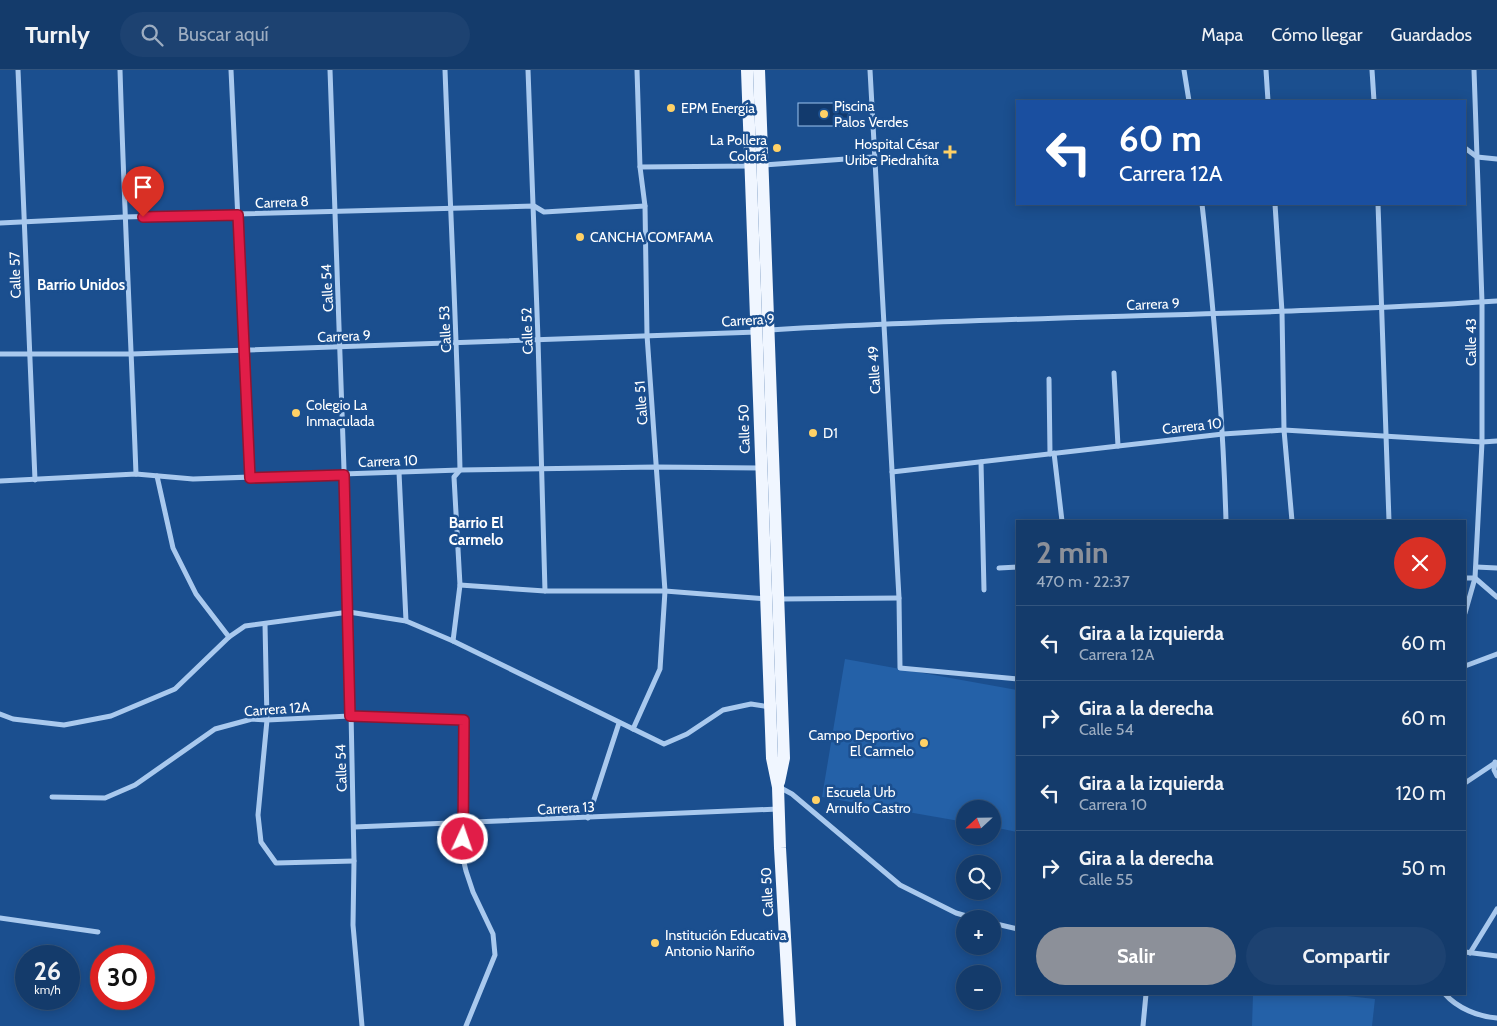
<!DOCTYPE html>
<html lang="es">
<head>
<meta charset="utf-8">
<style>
  body { margin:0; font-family:Cabin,sans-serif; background:#1d4271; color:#f1f3f6; height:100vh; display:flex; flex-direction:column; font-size:19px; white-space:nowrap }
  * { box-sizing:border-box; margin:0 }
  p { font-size:16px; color:#9dadc1 }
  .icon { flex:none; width:28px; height:28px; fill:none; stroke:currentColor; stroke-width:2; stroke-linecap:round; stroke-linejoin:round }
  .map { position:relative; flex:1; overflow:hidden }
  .side { position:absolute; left:1016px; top:450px; width:450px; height:475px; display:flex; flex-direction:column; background:#143b6b; border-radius:0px; box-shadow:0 2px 12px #0003,0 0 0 1px #33557e }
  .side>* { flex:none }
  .banner { position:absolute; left:1016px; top:30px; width:450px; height:105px; border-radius:0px; box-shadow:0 2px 12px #0003,0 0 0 1px #33557e; background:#1a4fa0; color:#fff; overflow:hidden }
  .needle { width:32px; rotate:248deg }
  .fabs { position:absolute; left:956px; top:730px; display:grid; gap:10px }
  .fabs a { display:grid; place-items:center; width:45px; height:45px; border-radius:50%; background:#143b6b; box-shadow:0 2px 12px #0003,0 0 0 1px #33557e; font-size:25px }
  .speed { position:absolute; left:15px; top:875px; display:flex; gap:10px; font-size:25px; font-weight:700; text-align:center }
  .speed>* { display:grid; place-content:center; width:65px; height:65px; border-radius:50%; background:#143b6b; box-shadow:0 2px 12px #0003,0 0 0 1px #33557e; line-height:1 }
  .speed small { font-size:12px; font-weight:400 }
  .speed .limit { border:8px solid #d22; background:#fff; color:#111 }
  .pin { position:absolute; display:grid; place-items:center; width:42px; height:42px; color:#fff; margin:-51px -21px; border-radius:50% 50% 50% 0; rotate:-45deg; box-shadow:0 0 5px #0007 }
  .pin .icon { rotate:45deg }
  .me { position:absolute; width:55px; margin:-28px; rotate:3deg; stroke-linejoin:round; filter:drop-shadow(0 0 4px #0008) }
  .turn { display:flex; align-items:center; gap:18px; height:105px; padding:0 20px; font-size:22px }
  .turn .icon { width:65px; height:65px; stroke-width:2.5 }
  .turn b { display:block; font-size:35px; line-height:42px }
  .round { display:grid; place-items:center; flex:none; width:52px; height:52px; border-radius:26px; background:#1d4271 }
  .overview { display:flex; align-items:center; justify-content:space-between; height:85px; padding:0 20px }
  h1 { font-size:30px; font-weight:800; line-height:38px; color:#8c9099 }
  .button { display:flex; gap:10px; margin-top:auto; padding:10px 20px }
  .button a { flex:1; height:58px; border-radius:30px; background:#8c9099; color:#fff; font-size:20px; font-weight:800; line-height:58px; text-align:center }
  .button a+a { background:#1d4271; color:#f1f3f6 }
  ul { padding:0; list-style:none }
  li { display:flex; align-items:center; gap:15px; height:75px; padding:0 20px; border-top:1px solid #33557e }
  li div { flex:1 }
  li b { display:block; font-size:19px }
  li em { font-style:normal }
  header { display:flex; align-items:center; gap:30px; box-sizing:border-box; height:70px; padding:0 25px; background:#143b6b; border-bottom:1px solid #33557e }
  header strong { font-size:24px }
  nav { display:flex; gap:28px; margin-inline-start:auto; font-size:18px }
  .search { width:350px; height:45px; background:#1d4271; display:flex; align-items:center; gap:12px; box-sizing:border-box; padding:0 18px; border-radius:28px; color:#9dadc1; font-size:19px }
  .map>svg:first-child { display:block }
  .green { fill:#2461a8 }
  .water { fill:#123a6d; stroke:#9cc4f0 }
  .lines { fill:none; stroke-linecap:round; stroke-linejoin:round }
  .street { stroke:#a9c9ee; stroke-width:5 }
  .primary { stroke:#f0f6ff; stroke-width:12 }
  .route-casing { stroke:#92132f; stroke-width:12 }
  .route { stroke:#e11d48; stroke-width:9 }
  .poi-dot { fill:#ffd166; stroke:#1b4f8f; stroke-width:2 }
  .labels { text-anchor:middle; stroke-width:5; stroke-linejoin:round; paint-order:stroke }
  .poi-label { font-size:14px; fill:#fff; stroke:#1b4f8f; text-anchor:start }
  .street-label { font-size:14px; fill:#fff; stroke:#1b4f8f }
  .neighbourhood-label { font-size:15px; font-weight:bold; fill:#fff; stroke:#1b4f8f }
</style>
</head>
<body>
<header>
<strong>Turnly</strong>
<div class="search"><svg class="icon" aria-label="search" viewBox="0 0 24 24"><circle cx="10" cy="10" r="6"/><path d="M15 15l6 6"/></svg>Buscar aquí</div>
<nav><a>Mapa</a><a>Cómo llegar</a><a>Guardados</a></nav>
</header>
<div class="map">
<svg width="1497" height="956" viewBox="0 0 1497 956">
  <rect width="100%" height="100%" fill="#1b4f8f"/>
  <!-- green -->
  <g class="green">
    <path d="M 845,589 L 1017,620 L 1017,762 L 993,757 L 992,739 L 965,739 L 965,752 L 822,727 Z"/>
    <path d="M 1253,924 L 1328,924 L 1375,929 L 1372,956 L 1252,956 Z"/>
  </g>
  <!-- water -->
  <rect class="water" x="798" y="33" width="51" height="23"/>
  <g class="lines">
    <!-- street -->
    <g class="street">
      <path d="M 18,0 L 35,410"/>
      <path d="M 120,0 C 124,135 131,270 136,404"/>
      <path d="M 231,0 L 250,408"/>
      <path d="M 330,0 L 349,542 L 354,791 L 353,855 L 362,956"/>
      <path d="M 445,0 C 450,133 457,266 460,400 L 454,407 L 460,515 L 453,571"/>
      <path d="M 528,0 L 538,269 L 545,521"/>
      <path d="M 870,0 L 899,528 L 900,598 L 1018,609"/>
      <path d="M 1184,0 L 1189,31"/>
      <path d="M 1266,0 L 1268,31"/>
      <path d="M 1372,0 L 1374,31"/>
      <path d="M 1465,78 L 1477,87 L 1497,89"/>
      <path d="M 764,95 L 873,87"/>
      <path d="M 640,97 L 751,96"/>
      <path d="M 1202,134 C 1214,240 1223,345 1226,451"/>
      <path d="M 1275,134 L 1282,242 L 1284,360 L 1292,451"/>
      <path d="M 1378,134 L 1389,451"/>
      <path d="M 0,153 L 124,147 L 534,136 L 544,142 L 645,136"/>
      <path d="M 770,260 C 1012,245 1255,247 1497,231"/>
      <path d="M 0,284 L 132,284 L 757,262"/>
      <path d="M 1114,303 L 1118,376"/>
      <path d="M 1049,309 L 1050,384"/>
      <path d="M 1054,383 L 1062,451"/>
      <path d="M 981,392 L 984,520"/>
      <path d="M 399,402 L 406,551"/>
      <path d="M 892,402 L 1223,364 L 1284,360 L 1482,372 L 1497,371"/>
      <path d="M 157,406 L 173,478 L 196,524 L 229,567"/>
      <path d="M 0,411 L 136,404 L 193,409 L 460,400 L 656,397 L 760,398"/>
      <path d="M 1476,497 L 1497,498"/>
      <path d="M 999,498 L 1018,497"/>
      <path d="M 1465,508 L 1475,508 L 1497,527"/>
      <path d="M 460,515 L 545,521 L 665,521 L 766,529"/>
      <path d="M 780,529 L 899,528"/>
      <path d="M 1465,543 L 1475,508 L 1482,372 L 1482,232 L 1474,0"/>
      <path d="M 265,554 L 267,650 L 258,745 L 261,772 L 276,793 L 354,791"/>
      <path d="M 1465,596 L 1497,584"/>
      <path d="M 0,644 L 13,649 L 64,655 L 111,646 L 175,619 L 229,567 L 245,556 L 349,542 L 406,551 L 453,571 L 664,674 L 687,664 L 723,640 L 751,634 L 770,637"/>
      <path d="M 633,659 L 660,599 L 665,521 L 647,265 L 645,136 L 640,97 L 637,0"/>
      <path d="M 1495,692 L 1494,700 L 1497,706"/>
      <path d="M 1465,713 L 1495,693"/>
      <path d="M 779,717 L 792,724 L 900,815 L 956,843 L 977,849"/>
      <path d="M 52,727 L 105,728 L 135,715 L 215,659 L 252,649 L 267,650 L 350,646 L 464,650 L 464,754 L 462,784 L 466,801 L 473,822 L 493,864 L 495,885 L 466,956"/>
      <path d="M 588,748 L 619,653"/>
      <path d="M 354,757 L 778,739"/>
      <path d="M 0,848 L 98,862"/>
      <path d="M 992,853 L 1018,859"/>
      <path d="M 1465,882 L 1497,886"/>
      <path d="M 1470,883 L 1497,839"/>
      <path d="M 1445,924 C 1457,938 1479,947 1497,948"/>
      <path d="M 1143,956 L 1146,924"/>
    </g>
    <!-- primary -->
    <g class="primary">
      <path d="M 747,0 L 772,688 L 778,717 L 780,778 L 790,956"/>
      <path d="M 759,0 L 784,688 L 779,712"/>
    </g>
  </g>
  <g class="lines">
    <defs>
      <path id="route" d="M 143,147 L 238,145 L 250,408 L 344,405 L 350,646 L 464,650 L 463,769"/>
    </defs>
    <!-- route casing -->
    <use href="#route" class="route-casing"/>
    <!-- route -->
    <use href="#route" class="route"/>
  </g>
  <!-- markers -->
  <g class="poi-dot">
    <circle cx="671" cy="38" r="5"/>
    <circle cx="824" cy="44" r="5"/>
    <circle cx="777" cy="78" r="5"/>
    <path d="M947.5 74.5h5v5h5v5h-5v5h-5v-5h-5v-5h5z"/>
    <circle cx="580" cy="167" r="5"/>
    <circle cx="296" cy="343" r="5"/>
    <circle cx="813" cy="363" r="5"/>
    <circle cx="924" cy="673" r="5"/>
    <circle cx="816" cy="730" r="5"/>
    <circle cx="655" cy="873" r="5"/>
  </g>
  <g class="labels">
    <!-- poi labels -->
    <g class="poi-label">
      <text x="834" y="41">Piscina<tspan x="834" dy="16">Palos Verdes</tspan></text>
      <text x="681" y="43">EPM Energía</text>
      <text x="767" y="75" text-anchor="end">La Pollera<tspan x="767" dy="16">Colorá</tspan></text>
      <text x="939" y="79" text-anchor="end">Hospital César<tspan x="939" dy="16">Uribe Piedrahíta</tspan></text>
      <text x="590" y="172">CANCHA COMFAMA</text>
      <text x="306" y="340">Colegio La<tspan x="306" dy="16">Inmaculada</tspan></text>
      <text x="823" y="368">D1</text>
      <text x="914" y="670" text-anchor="end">Campo Deportivo<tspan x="914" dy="16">El Carmelo</tspan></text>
      <text x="826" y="727">Escuela Urb<tspan x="826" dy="16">Arnulfo Castro</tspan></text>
      <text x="665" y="870">Institución Educativa<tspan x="665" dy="16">Antonio Nariño</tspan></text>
    </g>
    <!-- street labels -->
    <g class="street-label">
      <text transform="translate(282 132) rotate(-2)" y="5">Carrera 8</text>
      <text transform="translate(15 205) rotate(-92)" y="5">Calle 57</text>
      <text transform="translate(327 218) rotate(-93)" y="5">Calle 54</text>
      <text transform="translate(1153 234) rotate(-2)" y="5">Carrera 9</text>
      <text transform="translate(748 250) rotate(-3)" y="5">Carrera 9</text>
      <text transform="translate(445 259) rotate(-93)" y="5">Calle 53</text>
      <text transform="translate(527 261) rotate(-92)" y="5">Calle 52</text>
      <text transform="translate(344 266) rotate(-2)" y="5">Carrera 9</text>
      <text transform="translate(1471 272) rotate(-90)" y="5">Calle 43</text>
      <text transform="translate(874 300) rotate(-93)" y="5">Calle 49</text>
      <text transform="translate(641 333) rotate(-94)" y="5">Calle 51</text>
      <text transform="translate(1192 356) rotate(-6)" y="5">Carrera 10</text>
      <text transform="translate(744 359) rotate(-92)" y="5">Calle 50</text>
      <text transform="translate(388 391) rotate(-2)" y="5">Carrera 10</text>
      <text transform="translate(277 639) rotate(-4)" y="5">Carrera 12A</text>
      <text transform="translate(341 698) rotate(-92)" y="5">Calle 54</text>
      <text transform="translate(566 738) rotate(-3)" y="5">Carrera 13</text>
      <text transform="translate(767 822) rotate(-93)" y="5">Calle 50</text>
    </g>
    <!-- neighbourhood labels -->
    <g class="neighbourhood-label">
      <text x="81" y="220">Barrio Unidos</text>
      <text x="476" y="458">Barrio El<tspan x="476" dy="17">Carmelo</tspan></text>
    </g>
  </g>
</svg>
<div class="fabs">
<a><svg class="needle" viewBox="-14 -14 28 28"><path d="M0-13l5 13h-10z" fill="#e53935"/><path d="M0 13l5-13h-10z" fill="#9dadc1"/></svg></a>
<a><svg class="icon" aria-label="search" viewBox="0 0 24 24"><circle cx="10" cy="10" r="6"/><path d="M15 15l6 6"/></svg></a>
<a>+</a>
<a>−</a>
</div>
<div class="speed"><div>26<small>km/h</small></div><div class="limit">30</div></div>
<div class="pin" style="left:143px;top:147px;background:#d93025"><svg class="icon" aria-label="arrive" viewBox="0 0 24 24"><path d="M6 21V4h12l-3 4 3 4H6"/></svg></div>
<svg class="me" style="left:463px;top:769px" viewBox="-20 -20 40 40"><circle r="17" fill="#e11d48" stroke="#fff" stroke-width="3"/><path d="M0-11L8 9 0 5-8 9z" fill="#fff"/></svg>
<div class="banner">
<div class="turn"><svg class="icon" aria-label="left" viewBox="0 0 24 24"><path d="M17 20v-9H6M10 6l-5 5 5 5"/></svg><div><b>60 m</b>Carrera 12A</div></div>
</div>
<section class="side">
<div class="overview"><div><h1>2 min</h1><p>470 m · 22:37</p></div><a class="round" style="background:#d93025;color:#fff"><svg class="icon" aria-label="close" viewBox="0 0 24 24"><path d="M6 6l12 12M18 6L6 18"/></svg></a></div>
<ul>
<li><svg class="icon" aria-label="left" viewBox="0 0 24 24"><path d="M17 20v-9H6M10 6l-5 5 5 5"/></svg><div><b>Gira a la izquierda</b><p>Carrera 12A</p></div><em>60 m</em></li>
<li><svg class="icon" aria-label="right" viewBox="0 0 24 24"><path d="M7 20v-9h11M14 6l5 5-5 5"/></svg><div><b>Gira a la derecha</b><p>Calle 54</p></div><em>60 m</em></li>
<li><svg class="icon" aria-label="left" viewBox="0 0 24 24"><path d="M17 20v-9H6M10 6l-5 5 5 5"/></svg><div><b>Gira a la izquierda</b><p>Carrera 10</p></div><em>120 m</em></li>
<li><svg class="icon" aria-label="right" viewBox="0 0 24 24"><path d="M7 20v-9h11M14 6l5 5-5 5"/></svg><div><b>Gira a la derecha</b><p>Calle 55</p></div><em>50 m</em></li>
</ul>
<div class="button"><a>Salir</a><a>Compartir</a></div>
</section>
</div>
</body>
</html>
